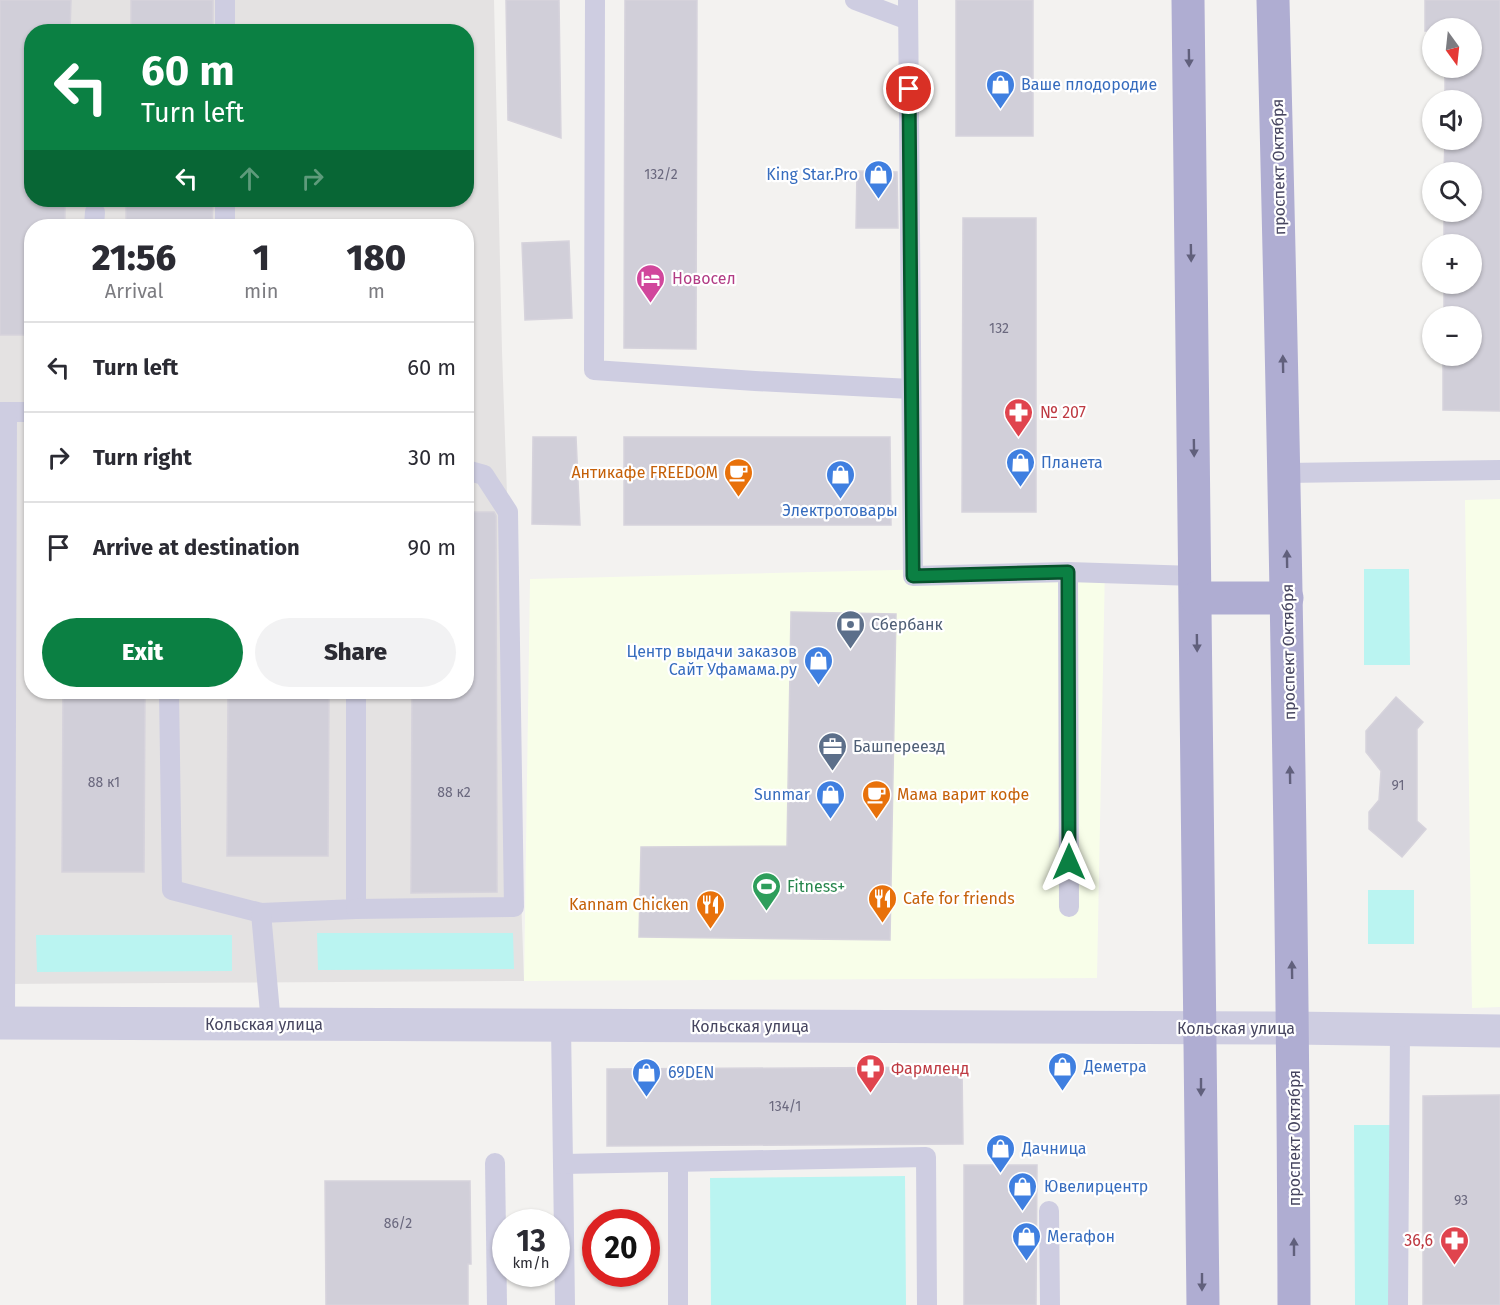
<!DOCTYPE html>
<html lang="en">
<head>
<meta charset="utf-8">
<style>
  body { margin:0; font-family:"Fira Sans",sans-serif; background:#f2f2f3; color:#2b2b33; height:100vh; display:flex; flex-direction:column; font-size:22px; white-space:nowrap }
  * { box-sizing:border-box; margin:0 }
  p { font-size:20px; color:#7c7c81 }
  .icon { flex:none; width:33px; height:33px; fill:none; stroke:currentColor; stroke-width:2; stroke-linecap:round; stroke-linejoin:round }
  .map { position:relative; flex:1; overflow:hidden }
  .drawer { position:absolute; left:24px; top:219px; width:450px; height:480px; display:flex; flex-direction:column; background:#fff; border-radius:24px; box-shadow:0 2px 4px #0004 }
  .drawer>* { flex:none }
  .top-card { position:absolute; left:24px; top:24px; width:450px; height:183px; border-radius:24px; box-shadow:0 2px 4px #0004; background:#0b8043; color:#fff; overflow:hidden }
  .needle { width:39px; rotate:165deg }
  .buttons { position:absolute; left:1422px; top:18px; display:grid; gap:12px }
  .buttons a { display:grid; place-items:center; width:60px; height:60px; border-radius:50%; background:#fff; box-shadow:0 2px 4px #0004; font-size:30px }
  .speed { position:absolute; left:492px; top:1209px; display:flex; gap:12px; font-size:30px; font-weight:700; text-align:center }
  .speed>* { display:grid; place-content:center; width:78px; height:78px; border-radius:50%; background:#fff; box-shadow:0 2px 4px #0004; line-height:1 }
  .speed small { font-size:15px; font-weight:400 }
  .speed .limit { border:9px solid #d22; background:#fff; color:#111 }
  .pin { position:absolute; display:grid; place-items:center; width:51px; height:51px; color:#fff; margin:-26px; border:3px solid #fff; border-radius:50%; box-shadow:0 2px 6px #0007 }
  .me { position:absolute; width:66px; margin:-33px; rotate:0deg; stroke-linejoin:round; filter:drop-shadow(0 0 4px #0008) }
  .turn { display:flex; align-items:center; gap:21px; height:126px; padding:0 18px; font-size:27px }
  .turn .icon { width:78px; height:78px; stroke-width:2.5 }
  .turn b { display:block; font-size:42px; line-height:51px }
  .lanes { display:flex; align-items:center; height:57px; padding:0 18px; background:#0003; justify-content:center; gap:30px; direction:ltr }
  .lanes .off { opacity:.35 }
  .eta { display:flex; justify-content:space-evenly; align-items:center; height:102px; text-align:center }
  .eta b { font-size:36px; font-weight:800; line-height:42px }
  .button { display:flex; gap:12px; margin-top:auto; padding:12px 18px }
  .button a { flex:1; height:69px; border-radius:36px; background:#0b8043; color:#fff; font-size:24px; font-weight:800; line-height:69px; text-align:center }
  .button a+a { background:#f2f2f3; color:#2b2b33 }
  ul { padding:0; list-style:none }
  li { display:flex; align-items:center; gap:18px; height:90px; padding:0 18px; border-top:2px solid #e1e1e2 }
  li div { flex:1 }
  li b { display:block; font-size:22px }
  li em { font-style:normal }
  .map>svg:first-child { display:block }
  .commercial { fill:#f8fee9 }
  .education { fill:#e4e2e2; fill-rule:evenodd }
  .green { fill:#baf4f1 }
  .building { fill:#d1cfd9; stroke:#d6d3dc; stroke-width:1.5 }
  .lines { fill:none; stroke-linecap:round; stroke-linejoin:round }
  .lane { stroke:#cecde1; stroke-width:20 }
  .street { stroke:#cecde1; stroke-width:33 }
  .primary { stroke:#afadd2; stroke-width:33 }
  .oneway { fill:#61607c }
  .route-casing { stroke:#07532c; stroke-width:15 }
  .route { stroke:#0b8043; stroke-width:10 }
  .labels { text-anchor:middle; stroke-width:4.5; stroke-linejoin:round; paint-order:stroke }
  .number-label { font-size:14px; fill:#6a687e }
  .shop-label { font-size:16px; fill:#366cbe; stroke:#fff; text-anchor:start }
  .street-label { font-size:16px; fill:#474660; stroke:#fff }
  .hotel-label { font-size:16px; fill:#b23c85; stroke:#fff; text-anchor:start }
  .health-label { font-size:16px; fill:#be3a42; stroke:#fff; text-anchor:start }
  .food-label { font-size:16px; fill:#c56008; stroke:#fff; text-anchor:end }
  .service-label { font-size:16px; fill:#4e5e75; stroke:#fff; text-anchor:start }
  .leisure-label { font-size:16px; fill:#27864d; stroke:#fff; text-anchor:start }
</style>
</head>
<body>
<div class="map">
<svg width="1500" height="1305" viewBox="0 0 1500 1305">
  <rect width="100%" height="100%" fill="#f3f2f0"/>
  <!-- commercial -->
  <g class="commercial">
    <path d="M 1500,499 L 1500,1007 L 1472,1008 L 1465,500 Z"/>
    <path d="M 1105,565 L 1097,978 L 524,981 L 530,579 Z"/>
  </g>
  <!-- education -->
  <path class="education" d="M 0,0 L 494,0 L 502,351 L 524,981 L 0,984 ZM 32,32 L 466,32 L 466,200 L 32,200 ZM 32,226 L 466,226 L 466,692 L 32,692 Z"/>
  <!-- green -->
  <g class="green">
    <path d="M 1364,569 L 1409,569 L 1410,665 L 1364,665 Z"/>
    <rect x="1368" y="890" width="46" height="54"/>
    <path d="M 317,933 L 513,933 L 514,969 L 318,970 Z"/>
    <path d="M 36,935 L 232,935 L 232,971 L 37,972 Z"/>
    <path d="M 1354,1125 L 1396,1125 L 1394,1305 L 1355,1305 Z"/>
    <path d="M 905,1176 L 906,1305 L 711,1305 L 710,1178 Z"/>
  </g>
  <!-- building -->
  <g class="building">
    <path d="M 0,0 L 71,0 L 70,32 L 32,32 L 32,200 L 65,200 L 65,226 L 32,226 L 32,335 L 0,335 Z"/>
    <rect x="131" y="0" width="82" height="32"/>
    <path d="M 506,0 L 559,0 L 561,138 L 508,120 Z"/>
    <path d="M 625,0 L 697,0 L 696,349 L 624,348 Z"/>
    <rect x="956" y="0" width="77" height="136"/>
    <path d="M 1425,0 L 1500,0 L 1500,411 L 1443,410 L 1443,356 L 1472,356 L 1472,316 L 1444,316 L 1444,284 L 1472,284 L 1472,244 L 1444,244 L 1444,212 L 1472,212 L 1472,172 L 1444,172 L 1445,140 L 1472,140 L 1472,100 L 1445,100 L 1445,68 L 1472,68 L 1472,28 L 1432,28 L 1432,31 L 1425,31 Z"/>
    <path d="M 857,171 L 897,172 L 898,228 L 856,228 Z"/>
    <path d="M 126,200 L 213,200 L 212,226 L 126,226 Z"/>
    <path d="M 963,218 L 1036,218 L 1036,512 L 962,512 Z"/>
    <path d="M 569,241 L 572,318 L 525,320 L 522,243 Z"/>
    <path d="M 533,437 L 576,437 L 580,525 L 532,524 Z"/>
    <path d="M 624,437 L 890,437 L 891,525 L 624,525 Z"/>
    <path d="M 466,512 L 494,512 L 496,516 L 497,892 L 411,893 L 412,692 L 466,692 Z"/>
    <path d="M 791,612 L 896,614 L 890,940 L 639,937 L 641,847 L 787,846 Z"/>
    <path d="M 63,692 L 145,692 L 144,872 L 62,872 Z"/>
    <path d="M 228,692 L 329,692 L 328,856 L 227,856 Z"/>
    <path d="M 1396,697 L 1423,722 L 1417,729 L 1417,821 L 1426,829 L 1402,857 L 1369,829 L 1369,812 L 1379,800 L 1381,771 L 1366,752 L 1366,731 Z"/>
    <path d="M 962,1067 L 963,1144 L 607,1146 L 607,1069 Z"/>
    <path d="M 1500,1095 L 1500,1305 L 1423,1305 L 1423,1096 Z"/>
    <path d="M 964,1165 L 1037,1165 L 1036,1305 L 964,1305 Z"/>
    <path d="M 325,1181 L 470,1181 L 471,1264 L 468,1264 L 468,1305 L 326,1305 Z"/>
  </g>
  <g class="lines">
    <!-- lane -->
    <g class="lane">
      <path d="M 595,0 L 594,370 L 755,381 L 911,389"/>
      <path d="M 855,0 L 908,20"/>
      <path d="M 908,0 L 913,576 L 1068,572 L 1195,576"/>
      <path d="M 225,32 L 225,0"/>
      <path d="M 94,226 L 95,212"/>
      <path d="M 225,226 L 225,200"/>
      <path d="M 0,412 L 32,412"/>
      <path d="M 1285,473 L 1500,470"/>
      <path d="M 1068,572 L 1069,907"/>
      <path d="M 169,692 L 172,890 L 261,913 L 356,909 L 356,692"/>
      <path d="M 356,909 L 514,907 L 508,512 L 484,475 L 466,470"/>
      <path d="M 261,913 L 271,1024"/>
      <path d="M 5,1023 L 7,412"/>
      <path d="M 561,1025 L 565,1305"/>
      <path d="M 678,1162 L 678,1305"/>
      <path d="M 495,1163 L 497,1305"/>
      <path d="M 563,1164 L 926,1157 L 927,1305"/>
      <path d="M 1049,1211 L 1050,1305"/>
      <path d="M 1398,1305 L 1400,1030"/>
    </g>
    <!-- street -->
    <path class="street" d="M 0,1023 L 1293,1028 L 1500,1031"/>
    <!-- primary -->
    <g class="primary">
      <path d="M 1188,0 L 1203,1305"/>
      <path d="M 1273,0 C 1284,435 1293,870 1294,1305"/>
      <path d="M 1196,598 L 1287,598"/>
    </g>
  </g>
  <!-- one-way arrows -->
  <defs><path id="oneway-solid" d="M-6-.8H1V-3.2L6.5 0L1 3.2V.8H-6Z" transform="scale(1.5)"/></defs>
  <g class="oneway">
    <use href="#oneway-solid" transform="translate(1189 58) rotate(89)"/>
    <use href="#oneway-solid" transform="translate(1191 253) rotate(89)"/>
    <use href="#oneway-solid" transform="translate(1283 364) rotate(-91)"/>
    <use href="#oneway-solid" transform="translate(1194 448) rotate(89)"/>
    <use href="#oneway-solid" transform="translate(1287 559) rotate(-91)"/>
    <use href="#oneway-solid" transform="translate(1197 643) rotate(89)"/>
    <use href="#oneway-solid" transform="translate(1290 775) rotate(-91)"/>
    <use href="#oneway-solid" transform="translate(1292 970) rotate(-91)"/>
    <use href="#oneway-solid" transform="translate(1201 1087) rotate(90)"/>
    <use href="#oneway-solid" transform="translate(1294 1247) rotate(-90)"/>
    <use href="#oneway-solid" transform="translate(1202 1282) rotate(90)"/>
  </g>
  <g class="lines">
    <defs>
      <path id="route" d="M 909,89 L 913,576 L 1068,572 L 1069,862"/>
    </defs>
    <!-- route casing -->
    <use href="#route" class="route-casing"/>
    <!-- route -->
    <use href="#route" class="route"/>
  </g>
  <!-- icons -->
  <defs>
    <symbol id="shop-pin" viewBox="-11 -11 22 30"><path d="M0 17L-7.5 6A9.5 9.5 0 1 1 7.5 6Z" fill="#3f7fe0" stroke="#fff"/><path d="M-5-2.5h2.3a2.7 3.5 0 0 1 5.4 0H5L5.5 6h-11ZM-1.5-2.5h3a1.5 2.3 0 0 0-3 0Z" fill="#fff"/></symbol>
    <symbol id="hotel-pin" viewBox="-11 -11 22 30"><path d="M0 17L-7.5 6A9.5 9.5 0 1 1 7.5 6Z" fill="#d1479c" stroke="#fff"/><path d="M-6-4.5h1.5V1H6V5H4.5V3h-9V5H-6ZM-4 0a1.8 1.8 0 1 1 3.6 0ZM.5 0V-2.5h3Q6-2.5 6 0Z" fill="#fff"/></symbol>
    <symbol id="pharmacy-pin" viewBox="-11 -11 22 30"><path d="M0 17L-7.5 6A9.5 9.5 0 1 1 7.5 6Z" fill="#e0444e" stroke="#fff"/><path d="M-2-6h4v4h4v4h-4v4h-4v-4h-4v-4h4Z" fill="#fff"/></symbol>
    <symbol id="cafe-pin" viewBox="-11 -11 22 30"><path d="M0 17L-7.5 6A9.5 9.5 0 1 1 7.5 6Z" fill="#e8710a" stroke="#fff"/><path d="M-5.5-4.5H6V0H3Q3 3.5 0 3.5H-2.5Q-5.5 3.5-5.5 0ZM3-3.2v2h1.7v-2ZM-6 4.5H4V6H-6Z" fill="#fff"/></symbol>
    <symbol id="bank-pin" viewBox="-11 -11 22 30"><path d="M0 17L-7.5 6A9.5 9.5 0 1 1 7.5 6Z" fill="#5c6f8a" stroke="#fff"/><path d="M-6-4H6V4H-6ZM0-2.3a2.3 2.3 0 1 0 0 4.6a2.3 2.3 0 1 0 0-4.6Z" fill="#fff"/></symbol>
    <symbol id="office-pin" viewBox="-11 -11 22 30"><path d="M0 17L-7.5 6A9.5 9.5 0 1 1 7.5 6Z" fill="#5c6f8a" stroke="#fff"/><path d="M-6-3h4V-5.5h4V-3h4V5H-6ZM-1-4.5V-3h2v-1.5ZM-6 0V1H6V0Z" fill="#fff"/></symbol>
    <symbol id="stadium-pin" viewBox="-11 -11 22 30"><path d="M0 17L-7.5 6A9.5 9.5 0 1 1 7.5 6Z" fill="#2e9e5b" stroke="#fff"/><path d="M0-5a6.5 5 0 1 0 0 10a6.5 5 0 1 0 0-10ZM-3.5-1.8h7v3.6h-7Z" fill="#fff"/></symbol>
    <symbol id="restaurant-pin" viewBox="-11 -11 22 30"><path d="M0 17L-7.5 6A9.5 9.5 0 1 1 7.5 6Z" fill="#e8710a" stroke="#fff"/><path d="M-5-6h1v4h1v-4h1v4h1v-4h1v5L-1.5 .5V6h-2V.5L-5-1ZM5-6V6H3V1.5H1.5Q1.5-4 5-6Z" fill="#fff"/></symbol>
  </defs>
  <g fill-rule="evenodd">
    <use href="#shop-pin" x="984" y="68" width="33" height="45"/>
    <use href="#shop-pin" x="862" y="158" width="33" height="45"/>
    <use href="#hotel-pin" x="634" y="262" width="33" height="45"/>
    <use href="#pharmacy-pin" x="1002" y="396" width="33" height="45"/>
    <use href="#shop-pin" x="1004" y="446" width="33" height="45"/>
    <use href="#cafe-pin" x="722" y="456" width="33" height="45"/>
    <use href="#shop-pin" x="824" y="458" width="33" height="45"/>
    <use href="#bank-pin" x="834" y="608" width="33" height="45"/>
    <use href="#shop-pin" x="802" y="644" width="33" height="45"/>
    <use href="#office-pin" x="816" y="730" width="33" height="45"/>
    <use href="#shop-pin" x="814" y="778" width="33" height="45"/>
    <use href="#cafe-pin" x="860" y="778" width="33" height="45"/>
    <use href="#stadium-pin" x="750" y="870" width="33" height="45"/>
    <use href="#restaurant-pin" x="866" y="882" width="33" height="45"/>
    <use href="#restaurant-pin" x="694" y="888" width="33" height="45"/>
    <use href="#shop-pin" x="1046" y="1050" width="33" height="45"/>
    <use href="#pharmacy-pin" x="854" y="1052" width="33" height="45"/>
    <use href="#shop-pin" x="630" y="1056" width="33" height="45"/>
    <use href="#shop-pin" x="984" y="1132" width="33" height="45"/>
    <use href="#shop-pin" x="1006" y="1170" width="33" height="45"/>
    <use href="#shop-pin" x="1010" y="1220" width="33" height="45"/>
    <use href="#pharmacy-pin" x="1438" y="1224" width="33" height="45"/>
  </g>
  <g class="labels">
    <!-- number labels -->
    <g class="number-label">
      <text x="661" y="179">132/2</text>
      <text x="999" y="333">132</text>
      <text x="104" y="787">88 к1</text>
      <text x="1398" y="790">91</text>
      <text x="454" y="797">88 к2</text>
      <text x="785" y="1111">134/1</text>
      <text x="1461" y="1205">93</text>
      <text x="398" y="1228">86/2</text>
    </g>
    <!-- shop labels -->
    <g class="shop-label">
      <text x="1021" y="90">Ваше плодородие</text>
      <text x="858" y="180" text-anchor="end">King Star.Pro</text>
      <text x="1041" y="468">Планета</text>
      <text x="840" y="516" text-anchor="middle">Электротовары</text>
      <text x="797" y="657" text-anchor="end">Центр выдачи заказов<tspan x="797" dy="18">Сайт Уфамама.ру</tspan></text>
      <text x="810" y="800" text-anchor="end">Sunmar</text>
      <text x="1084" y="1072">Деметра</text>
      <text x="668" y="1078">69DEN</text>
      <text x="1022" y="1154">Дачница</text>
      <text x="1044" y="1192">Ювелирцентр</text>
      <text x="1047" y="1242">Мегафон</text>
    </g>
    <!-- street labels -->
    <g class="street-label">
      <text transform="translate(1278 167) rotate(-91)" y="6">проспект Октября</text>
      <text transform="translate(1288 652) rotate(-91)" y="6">проспект Октября</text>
      <text x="264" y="1030">Кольская улица</text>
      <text x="750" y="1032">Кольская улица</text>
      <text x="1236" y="1034">Кольская улица</text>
      <text transform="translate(1294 1138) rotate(-90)" y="6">проспект Октября</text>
    </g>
    <!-- hotel labels -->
    <g class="hotel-label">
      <text x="672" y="284">Новосел</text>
    </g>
    <!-- health labels -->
    <g class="health-label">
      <text x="1040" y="418">№ 207</text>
      <text x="891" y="1074">Фармленд</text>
      <text x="1433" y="1246" text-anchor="end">36,6</text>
    </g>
    <!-- food labels -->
    <g class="food-label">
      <text x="718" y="478">Антикафе FREEDOM</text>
      <text x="897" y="800" text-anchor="start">Мама варит кофе</text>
      <text x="903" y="904" text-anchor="start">Cafe for friends</text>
      <text x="689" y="910">Kannam Chicken</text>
    </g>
    <!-- service labels -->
    <g class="service-label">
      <text x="871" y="630">Сбербанк</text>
      <text x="853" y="752">Башпереезд</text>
    </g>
    <!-- leisure labels -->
    <g class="leisure-label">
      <text x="787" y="892">Fitness+</text>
    </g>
  </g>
</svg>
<div class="buttons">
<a><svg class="needle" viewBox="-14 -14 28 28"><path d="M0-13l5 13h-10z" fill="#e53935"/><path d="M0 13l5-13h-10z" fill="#7c7c81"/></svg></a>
<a><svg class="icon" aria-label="sound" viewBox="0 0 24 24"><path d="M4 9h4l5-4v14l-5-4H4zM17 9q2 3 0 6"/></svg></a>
<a><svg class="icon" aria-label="search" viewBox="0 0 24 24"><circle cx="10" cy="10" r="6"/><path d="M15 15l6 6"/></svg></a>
<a>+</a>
<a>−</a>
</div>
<div class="speed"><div>13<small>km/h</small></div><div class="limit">20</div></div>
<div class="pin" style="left:909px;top:89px;background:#d93025"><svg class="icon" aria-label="arrive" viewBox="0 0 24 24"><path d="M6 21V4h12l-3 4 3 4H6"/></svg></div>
<svg class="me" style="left:1069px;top:862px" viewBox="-20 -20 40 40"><path d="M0-17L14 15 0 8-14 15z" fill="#0b8043" stroke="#fff" stroke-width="4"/></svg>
<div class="top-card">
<div class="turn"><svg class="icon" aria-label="left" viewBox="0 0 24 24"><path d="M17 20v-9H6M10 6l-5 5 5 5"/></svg><div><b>60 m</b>Turn left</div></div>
<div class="lanes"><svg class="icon" aria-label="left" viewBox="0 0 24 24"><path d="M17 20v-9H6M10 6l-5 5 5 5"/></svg><svg class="icon off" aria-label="ahead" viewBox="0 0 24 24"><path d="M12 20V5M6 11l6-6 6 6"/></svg><svg class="icon off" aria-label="right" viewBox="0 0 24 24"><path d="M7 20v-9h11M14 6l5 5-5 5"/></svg></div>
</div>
<section class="drawer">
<div class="eta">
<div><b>21:56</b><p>Arrival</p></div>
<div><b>1</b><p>min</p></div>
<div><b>180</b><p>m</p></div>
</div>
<ul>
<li><svg class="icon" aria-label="left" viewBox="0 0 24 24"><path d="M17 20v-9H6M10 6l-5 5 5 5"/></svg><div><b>Turn left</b></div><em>60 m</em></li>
<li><svg class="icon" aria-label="right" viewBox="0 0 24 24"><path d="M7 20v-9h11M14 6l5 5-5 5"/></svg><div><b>Turn right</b></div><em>30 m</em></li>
<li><svg class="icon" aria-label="arrive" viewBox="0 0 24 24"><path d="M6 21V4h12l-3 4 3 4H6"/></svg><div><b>Arrive at destination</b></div><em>90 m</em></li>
</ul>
<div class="button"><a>Exit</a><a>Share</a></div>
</section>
</div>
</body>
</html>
